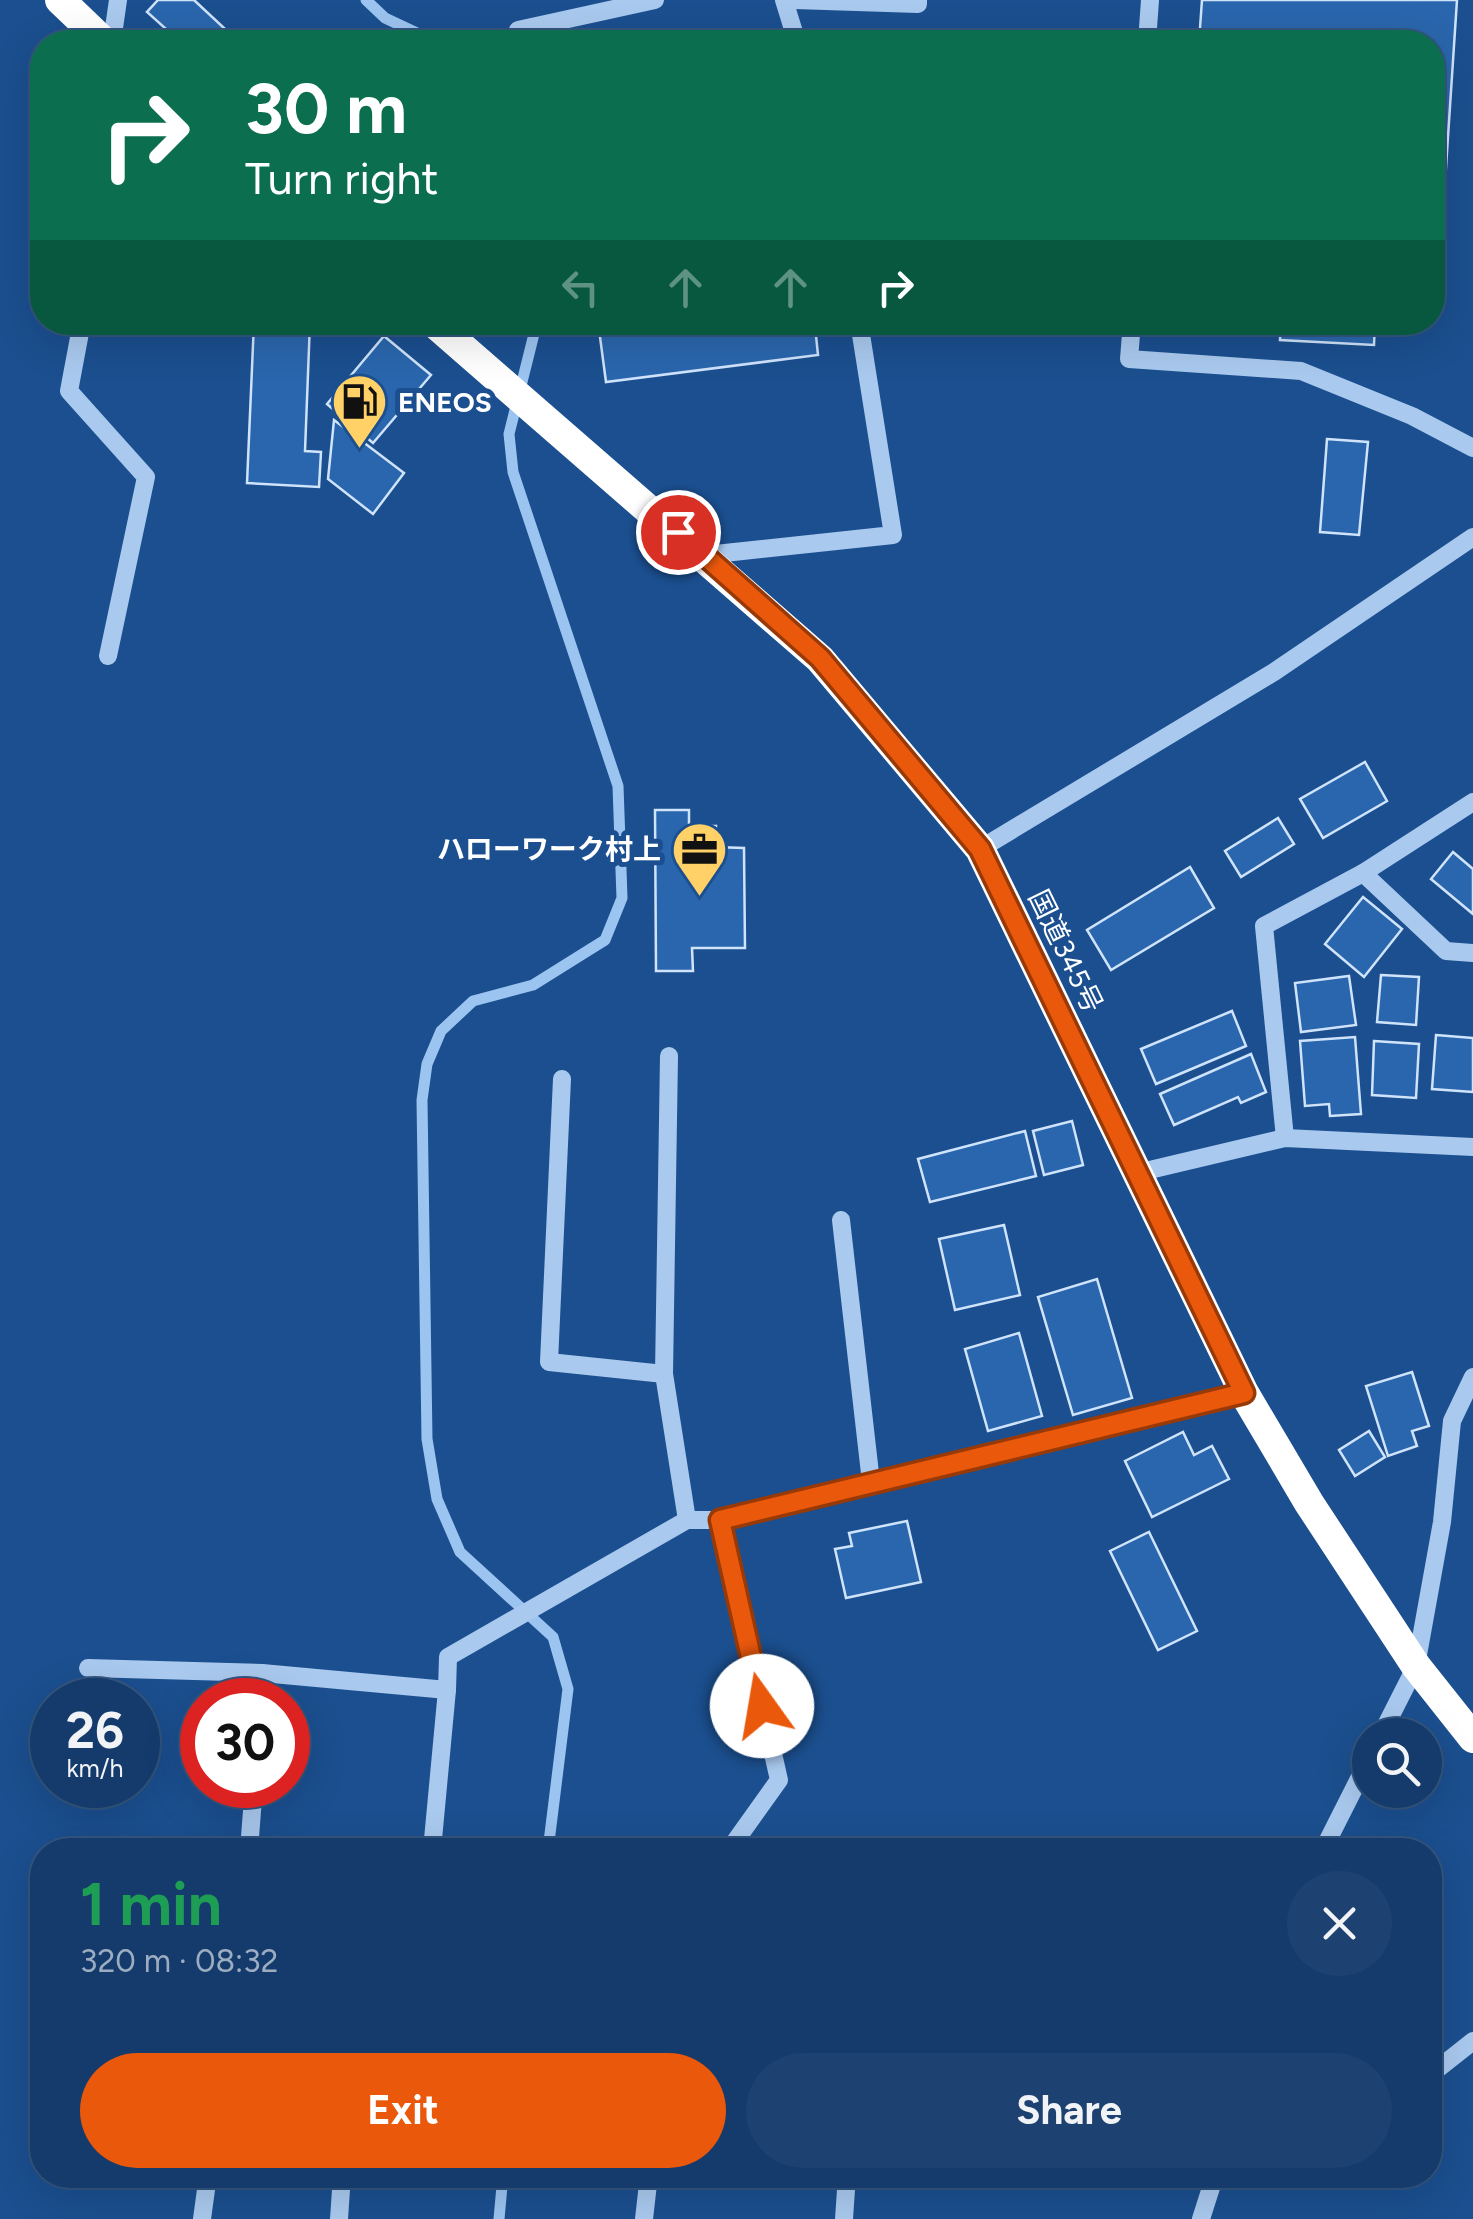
<!DOCTYPE html>
<html lang="en">
<head>
<meta charset="utf-8">
<style>
  body { margin:0; font-family:Figtree,"Noto Sans JP",sans-serif; background:#1d4271; color:#f1f3f6; height:100vh; display:flex; flex-direction:column; font-size:38px; white-space:nowrap }
  * { box-sizing:border-box; margin:0 }
  p { font-size:32px; color:#9dadc1 }
  .icon { flex:none; width:55px; height:55px; fill:none; stroke:currentColor; stroke-width:2; stroke-linecap:round; stroke-linejoin:round }
  .map { position:relative; flex:1; overflow:hidden }
  .panel { position:absolute; left:30px; top:1838px; width:1412px; height:350px; display:flex; flex-direction:column; background:#143b6b; border-radius:40px; box-shadow:0 10px 40px #0002,0 0 0 2px #33557e }
  .panel>* { flex:none }
  .hud { position:absolute; left:30px; top:30px; width:1415px; height:305px; border-radius:40px; box-shadow:0 10px 40px #0002,0 0 0 2px #33557e; background:#0b6e4f; color:#fff; overflow:hidden }
  .buttons { position:absolute; left:1352px; top:1718px; display:grid; gap:20px }
  .buttons a { display:grid; place-items:center; width:90px; height:90px; border-radius:50%; background:#143b6b; box-shadow:0 10px 40px #0002,0 0 0 2px #33557e; font-size:50px }
  .speed { position:absolute; left:30px; top:1678px; display:flex; gap:20px; font-size:50px; font-weight:700; text-align:center }
  .speed>* { display:grid; place-content:center; width:130px; height:130px; border-radius:50%; background:#143b6b; box-shadow:0 10px 40px #0002,0 0 0 2px #33557e; line-height:1 }
  .speed small { font-size:25px; font-weight:400 }
  .speed .limit { border:15px solid #d22; background:#fff; color:#111 }
  .pin { position:absolute; display:grid; place-items:center; width:85px; height:85px; color:#fff; margin:-42px; border:5px solid #fff; border-radius:50%; box-shadow:0 2px 10px #0007 }
  .me { position:absolute; width:110px; margin:-55px; rotate:347deg; stroke-linejoin:round; filter:drop-shadow(0 0 8px #0008) }
  .turn { display:flex; align-items:center; gap:35px; height:210px; padding:0 50px; font-size:45px }
  .turn .icon { width:130px; height:130px; stroke-width:2.5 }
  .turn b { display:block; font-size:70px; line-height:85px }
  .lanes { display:flex; align-items:center; height:95px; padding:0 50px; background:#0003; justify-content:center; gap:50px; direction:ltr }
  .lanes .off { opacity:.35 }
  .round { display:grid; place-items:center; flex:none; width:105px; height:105px; border-radius:52px; background:#1d4271 }
  .head { display:flex; align-items:center; justify-content:space-between; height:170px; padding:0 50px }
  h1 { font-size:60px; font-weight:700; line-height:75px; color:#1e9e55 }
  .cta { display:flex; gap:20px; margin-top:auto; padding:20px 50px }
  .cta a { flex:1; height:115px; border-radius:60px; background:#ea580c; color:#fff; font-size:40px; font-weight:700; line-height:115px; text-align:center }
  .cta a+a { background:#1d4271; color:#f1f3f6 }
  .map>svg:first-child { display:block }
  .lines { fill:none; stroke-linecap:round; stroke-linejoin:round }
  .stream { stroke:#9cc4f0; stroke-width:11 }
  .building { fill:#2a66ad; stroke:#cfe3fa; stroke-width:2.5 }
  .minor { stroke:#a9c9ee; stroke-width:18 }
  .highway { stroke:#fff; stroke-width:30 }
  .route-casing { stroke:#983908; stroke-width:25 }
  .route { stroke:#ea580c; stroke-width:18 }
  .labels { text-anchor:middle; stroke-width:10; stroke-linejoin:round; paint-order:stroke }
  .poi-label { font-size:28px; font-weight:bold; fill:#fff; stroke:#1b4f8f; text-anchor:start }
  .street-label { font-size:28px; fill:#fff; stroke:#1b4f8f }
</style>
</head>
<body>
<div class="map">
<svg width="1473" height="2219" viewBox="0 0 1473 2219">
  <rect width="100%" height="100%" fill="#1b4f8f"/>
  <g class="lines">
    <!-- stream -->
    <g class="stream">
      <path d="M 366,0 L 385,18 L 436,42"/>
      <path d="M 537,322 L 509,434 L 513,472 L 618,786 L 622,898 L 605,940 L 533,985 L 473,1001 L 441,1031 L 427,1064 L 422,1100 L 427,1439 L 437,1499 L 460,1552 L 553,1637 L 568,1689 L 548,1850"/>
      <path d="M 499,2219 L 503,2175"/>
    </g>
  </g>
  <!-- building -->
  <g class="building">
    <path d="M 158,0 L 194,0 L 239,42 L 166,42 L 158,36 L 165,28 L 147,12 Z"/>
    <path d="M 1202,0 L 1457,0 L 1443,213 L 1432,212 L 1432,42 L 1199,42 Z"/>
    <path d="M 254,322 L 310,322 L 305,451 L 321,452 L 319,487 L 247,483 Z"/>
    <path d="M 598,322 L 839,322 L 840,323 L 815,326 L 818,355 L 606,382 Z"/>
    <path d="M 1281,322 L 1375,322 L 1374,345 L 1280,340 Z"/>
    <path d="M 384,336 L 431,375 L 373,443 L 327,404 Z"/>
    <path d="M 334,420 L 404,473 L 373,514 L 328,479 Z"/>
    <path d="M 1327,439 L 1368,442 L 1359,535 L 1320,532 Z"/>
    <path d="M 1365,762 L 1387,801 L 1323,838 L 1300,799 Z"/>
    <path d="M 655,810 L 689,810 L 689,826 L 716,826 L 715,847 L 744,848 L 745,948 L 692,948 L 693,971 L 656,971 Z"/>
    <path d="M 1278,818 L 1294,844 L 1241,877 L 1225,851 Z"/>
    <path d="M 1453,852 L 1473,869 L 1473,914 L 1431,879 Z"/>
    <path d="M 1190,867 L 1214,908 L 1111,970 L 1087,930 Z"/>
    <path d="M 1363,897 L 1402,929 L 1364,977 L 1325,944 Z"/>
    <path d="M 1381,975 L 1419,977 L 1416,1025 L 1377,1022 Z"/>
    <path d="M 1349,976 L 1356,1025 L 1301,1032 L 1295,983 Z"/>
    <path d="M 1232,1011 L 1246,1046 L 1156,1084 L 1141,1049 Z"/>
    <path d="M 1436,1035 L 1473,1038 L 1473,1092 L 1432,1089 Z"/>
    <path d="M 1355,1037 L 1361,1114 L 1330,1116 L 1329,1104 L 1305,1106 L 1300,1041 Z"/>
    <path d="M 1374,1041 L 1419,1044 L 1416,1098 L 1372,1095 Z"/>
    <path d="M 1251,1054 L 1266,1092 L 1241,1103 L 1238,1097 L 1174,1125 L 1160,1094 Z"/>
    <path d="M 1072,1121 L 1083,1165 L 1044,1175 L 1033,1131 Z"/>
    <path d="M 1025,1131 L 1036,1176 L 930,1202 L 918,1159 Z"/>
    <path d="M 1004,1225 L 1020,1295 L 955,1310 L 939,1239 Z"/>
    <path d="M 1097,1279 L 1132,1398 L 1073,1415 L 1038,1297 Z"/>
    <path d="M 1019,1333 L 1042,1416 L 988,1431 L 965,1349 Z"/>
    <path d="M 1412,1372 L 1429,1426 L 1412,1431 L 1417,1446 L 1388,1456 L 1366,1386 Z"/>
    <path d="M 1369,1431 L 1385,1457 L 1355,1476 L 1339,1450 Z"/>
    <path d="M 1183,1432 L 1194,1455 L 1212,1446 L 1229,1479 L 1152,1517 L 1125,1461 Z"/>
    <path d="M 907,1521 L 921,1582 L 846,1598 L 835,1549 L 852,1546 L 849,1533 Z"/>
    <path d="M 1149,1532 L 1197,1631 L 1158,1650 L 1110,1551 Z"/>
  </g>
  <g class="lines">
    <!-- minor -->
    <g class="minor">
      <path d="M 784,0 L 797,42"/>
      <path d="M 794,0 L 918,4 L 918,0"/>
      <path d="M 518,30 L 655,0"/>
      <path d="M 112,42 L 118,0"/>
      <path d="M 1147,42 L 1150,0"/>
      <path d="M 82,322 L 69,391 L 146,477 L 108,656"/>
      <path d="M 1132,322 L 1129,359 L 1301,371 L 1412,416 L 1473,448"/>
      <path d="M 706,555 L 893,535 L 859,322"/>
      <path d="M 980,849 L 1274,672 L 1473,537"/>
      <path d="M 1363,873 L 1446,951 L 1473,953"/>
      <path d="M 669,1056 L 664,1374 L 687,1520"/>
      <path d="M 562,1079 L 549,1362 L 664,1374"/>
      <path d="M 1285,1138 L 1264,926 L 1363,873 L 1473,802"/>
      <path d="M 1137,1173 L 1285,1138 L 1473,1147"/>
      <path d="M 841,1220 L 871,1482"/>
      <path d="M 88,1668 L 262,1673"/>
      <path d="M 260,1700 L 262,1673 L 447,1690 L 448,1657 L 687,1520 L 720,1520"/>
      <path d="M 1381,1735 L 1416,1666 L 1442,1522 L 1452,1421 L 1473,1377"/>
      <path d="M 249,1850 L 254,1785"/>
      <path d="M 432,1850 L 447,1690"/>
      <path d="M 729,1850 L 779,1780 L 720,1520 L 1244,1393"/>
      <path d="M 1323,1850 L 1370,1757"/>
      <path d="M 1430,2075 L 1473,2041"/>
      <path d="M 202,2219 L 208,2175"/>
      <path d="M 339,2219 L 342,2175"/>
      <path d="M 644,2219 L 649,2175"/>
      <path d="M 844,2219 L 847,2175"/>
      <path d="M 1201,2219 L 1215,2175"/>
    </g>
    <!-- highway -->
    <g class="highway">
      <path d="M 60,0 L 104,42"/>
      <path d="M 433,322 L 820,659 L 980,849 L 1244,1393 L 1309,1503 L 1416,1666 L 1473,1738"/>
    </g>
  </g>
  <g class="lines">
    <defs>
      <path id="route" d="M 678,532 L 820,658 L 980,849 L 1244,1393 L 720,1520 L 762,1706"/>
    </defs>
    <!-- route casing -->
    <use href="#route" class="route-casing"/>
    <!-- route -->
    <use href="#route" class="route"/>
  </g>
  <!-- icons -->
  <defs>
    <symbol id="fuel-pin" viewBox="-11 -11 22 30"><path d="M0 17L-7.5 6A9.5 9.5 0 1 1 7.5 6Z" fill="#ffd166" stroke="#1b4f8f"/><path d="M-5.5-6h7V0h2V4h1.3V-2.5L3-4.5l.8-.8L6-3V5H2.5V1h-1V6h-7ZM-4.2-4.7v3.2H.2V-4.7Z" fill="#111"/></symbol>
    <symbol id="office-pin" viewBox="-11 -11 22 30"><path d="M0 17L-7.5 6A9.5 9.5 0 1 1 7.5 6Z" fill="#ffd166" stroke="#1b4f8f"/><path d="M-6-3h4V-5.5h4V-3h4V5H-6ZM-1-4.5V-3h2v-1.5ZM-6 0V1H6V0Z" fill="#111"/></symbol>
  </defs>
  <g fill-rule="evenodd">
    <use href="#fuel-pin" x="328" y="370" width="63" height="86"/>
    <use href="#office-pin" x="668" y="818" width="63" height="86"/>
  </g>
  <g class="labels">
    <!-- poi labels -->
    <g class="poi-label">
      <text x="398" y="412">ENEOS</text>
      <text x="661" y="859" text-anchor="end">ハローワーク村上</text>
    </g>
    <!-- street labels -->
    <g class="street-label">
      <text transform="translate(1066 951) rotate(64)" y="10">国道345号</text>
    </g>
  </g>
</svg>
<div class="buttons">
<a><svg class="icon" aria-label="search" viewBox="0 0 24 24"><circle cx="10" cy="10" r="6"/><path d="M15 15l6 6"/></svg></a>
</div>
<div class="speed"><div>26<small>km/h</small></div><div class="limit">30</div></div>
<div class="pin" style="left:678px;top:532px;background:#d93025"><svg class="icon" aria-label="arrive" viewBox="0 0 24 24"><path d="M6 21V4h12l-3 4 3 4H6"/></svg></div>
<svg class="me" style="left:762px;top:1706px" viewBox="-20 -20 40 40"><circle r="19" fill="#fff"/><path d="M0-13L10 11 0 6-10 11z" fill="#ea580c"/></svg>
<div class="hud">
<div class="turn"><svg class="icon" aria-label="right" viewBox="0 0 24 24"><path d="M7 20v-9h11M14 6l5 5-5 5"/></svg><div><b>30 m</b>Turn right</div></div>
<div class="lanes"><svg class="icon off" aria-label="left" viewBox="0 0 24 24"><path d="M17 20v-9H6M10 6l-5 5 5 5"/></svg><svg class="icon off" aria-label="ahead" viewBox="0 0 24 24"><path d="M12 20V5M6 11l6-6 6 6"/></svg><svg class="icon off" aria-label="ahead" viewBox="0 0 24 24"><path d="M12 20V5M6 11l6-6 6 6"/></svg><svg class="icon" aria-label="right" viewBox="0 0 24 24"><path d="M7 20v-9h11M14 6l5 5-5 5"/></svg></div>
</div>
<section class="panel">
<div class="head"><div><h1>1 min</h1><p>320 m · 08:32</p></div><a class="round"><svg class="icon" aria-label="close" viewBox="0 0 24 24"><path d="M6 6l12 12M18 6L6 18"/></svg></a></div>
<div class="cta"><a>Exit</a><a>Share</a></div>
</section>
</div>
</body>
</html>
